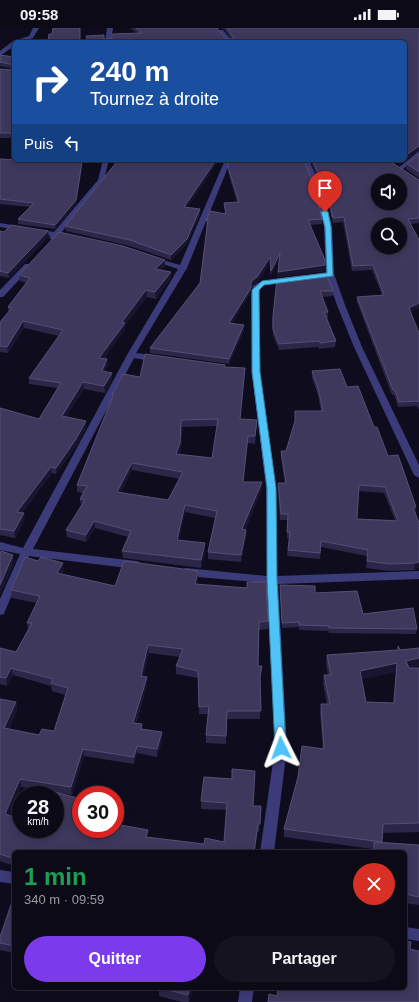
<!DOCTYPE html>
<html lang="fr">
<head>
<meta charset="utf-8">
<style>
  body { margin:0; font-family:Helvetica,sans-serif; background:#14131f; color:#f1f3f6; height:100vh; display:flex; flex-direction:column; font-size:15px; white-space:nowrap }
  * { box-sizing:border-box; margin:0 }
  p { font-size:13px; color:#9a9aa1 }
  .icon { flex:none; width:22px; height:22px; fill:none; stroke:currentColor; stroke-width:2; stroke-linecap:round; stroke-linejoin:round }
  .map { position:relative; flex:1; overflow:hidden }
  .side { position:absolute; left:12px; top:822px; width:395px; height:140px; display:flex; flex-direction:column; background:#0b0a16; border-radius:6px; box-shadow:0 2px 10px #0003,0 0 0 1px #2b2b35 }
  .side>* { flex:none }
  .banner { position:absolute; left:12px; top:12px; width:395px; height:122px; border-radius:6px; box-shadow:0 2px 10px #0003,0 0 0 1px #2b2b35; background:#1a4fa0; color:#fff; overflow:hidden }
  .tools { position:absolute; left:371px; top:146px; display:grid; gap:8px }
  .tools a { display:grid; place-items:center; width:36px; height:36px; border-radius:50%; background:#0b0a16; box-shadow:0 2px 10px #0003,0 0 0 1px #2b2b35; font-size:20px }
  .speed { position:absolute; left:12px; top:758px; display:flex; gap:8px; font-size:20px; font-weight:700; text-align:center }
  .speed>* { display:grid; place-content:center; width:52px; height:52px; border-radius:50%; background:#0b0a16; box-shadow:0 2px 10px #0003,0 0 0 1px #2b2b35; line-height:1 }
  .speed small { font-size:10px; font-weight:400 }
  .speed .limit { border:6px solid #d22; background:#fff; color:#111 }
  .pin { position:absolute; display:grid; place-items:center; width:34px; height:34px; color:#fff; margin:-41px -17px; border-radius:50% 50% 50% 0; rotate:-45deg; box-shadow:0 0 4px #0007 }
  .pin .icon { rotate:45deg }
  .me { position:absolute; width:44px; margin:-22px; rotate:357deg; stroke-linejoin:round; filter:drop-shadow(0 0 3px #0008) }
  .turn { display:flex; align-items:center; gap:14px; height:84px; padding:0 12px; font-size:18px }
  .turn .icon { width:52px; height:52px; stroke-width:2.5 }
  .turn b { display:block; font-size:28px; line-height:34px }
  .then { display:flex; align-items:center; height:38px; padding:0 12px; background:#0003; gap:8px; font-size:15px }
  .round { display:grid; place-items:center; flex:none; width:42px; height:42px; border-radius:21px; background:#14131f }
  .headline { display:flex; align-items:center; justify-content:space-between; height:68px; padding:0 12px }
  h1 { font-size:24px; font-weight:600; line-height:30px; color:#1e9e55 }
  .button { display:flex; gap:8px; margin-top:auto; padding:8px 12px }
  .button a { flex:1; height:46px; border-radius:24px; background:#7c3aed; color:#fff; font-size:16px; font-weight:600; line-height:46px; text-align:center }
  .button a+a { background:#14131f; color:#f1f3f6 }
  .status { display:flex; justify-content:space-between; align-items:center; height:28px; padding:0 20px; background:#0b0a16; direction:ltr }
  .status svg { height:11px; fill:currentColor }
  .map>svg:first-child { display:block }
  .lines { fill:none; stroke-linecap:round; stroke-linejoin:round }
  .minor { fill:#3c3b79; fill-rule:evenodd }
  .wall { fill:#2c2649; fill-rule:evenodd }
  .shaded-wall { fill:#191530 }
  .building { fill:#3e385d; stroke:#554f76; fill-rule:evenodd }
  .route { fill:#4fc3f7; stroke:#337fa1 }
</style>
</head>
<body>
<div class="status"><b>09:58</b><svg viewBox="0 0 49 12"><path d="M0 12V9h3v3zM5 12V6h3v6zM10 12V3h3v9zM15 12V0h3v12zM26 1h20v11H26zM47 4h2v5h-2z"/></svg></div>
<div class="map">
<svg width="419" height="974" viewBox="0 0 419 974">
  <rect width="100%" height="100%" fill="#0f0d1d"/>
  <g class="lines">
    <!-- minor -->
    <g class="minor">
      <path d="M 33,0 L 39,0 L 33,10 L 21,14 L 14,14 L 14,18 L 0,28 L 0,23 L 13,13 L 29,8 Z"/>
      <path d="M 107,0 L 113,0 L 111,14 L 105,14 Z"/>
      <path d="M 219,2 L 223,2 L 233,14 L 227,14 L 218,3 Z"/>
      <path d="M 419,123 L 419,128 L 402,142 L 398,142 L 398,140 Z"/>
      <path d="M 103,132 L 109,132 L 104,152 L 61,205 L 72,207 L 72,211 L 58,209 L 53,212 L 49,210 L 51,208 L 0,199 L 0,195 L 54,204 L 98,152 Z"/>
      <path d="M 225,132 L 231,132 L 187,240 L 136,325 L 157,328 L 161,331 L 157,334 L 134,330 L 33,521 L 136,533 L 140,534 L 141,537 L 140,540 L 136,541 L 29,528 L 5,583 L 4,586 L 0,587 L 0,571 L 20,526 L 0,522 L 0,514 L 23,520 L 127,327 L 178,241 L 148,231 L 152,229 L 180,237 Z"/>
      <path d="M 303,132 L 309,132 L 325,169 L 332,199 L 334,246 L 345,277 L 362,319 L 419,437 L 419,450 L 414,447 L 354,319 L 337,277 L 326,246 L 324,199 L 317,169 Z"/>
      <path d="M 25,236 L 28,236 L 32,238 L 3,269 L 0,269 L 0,262 Z"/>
      <path d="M 289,250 L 293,252 L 292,254 L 264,257 L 261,259 L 259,268 L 260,344 L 276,459 L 277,548 L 419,543 L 419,551 L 278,556 L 287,720 L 274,824 L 260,824 L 275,720 L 267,555 L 186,548 L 182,547 L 181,544 L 182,541 L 186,540 L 267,548 L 266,459 L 252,344 L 251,268 L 253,258 L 262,253 Z"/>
      <path d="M 0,842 L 14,844 L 14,856 L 0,854 Z"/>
      <path d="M 405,899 L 419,901 L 419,913 L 405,911 Z"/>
      <path d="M 240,960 L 254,960 L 252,974 L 238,974 Z"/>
    </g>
  </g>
  <!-- wall -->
  <g class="wall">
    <path d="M 130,0 L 419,0 L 419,123 L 399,136 L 393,132 L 405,132 L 405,14 L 87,14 L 87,12 L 86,8 L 104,7 L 104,11 L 111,11 L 113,6 L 137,5 ZM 219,0 L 224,1 L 231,11 L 226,11 L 218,1 Z"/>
    <path d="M 0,27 L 14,29 L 14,110 L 0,110 L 0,41 L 13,42 L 14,41 L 0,38 L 0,39 Z"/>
    <path d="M 419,126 L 419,150 L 406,141 L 407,136 Z"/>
    <path d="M 0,131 L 53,134 L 68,132 L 76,132 L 76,134 L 82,134 L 82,139 L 76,176 L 55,201 L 18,196 L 18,191 L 30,179 L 0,176 Z"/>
    <path d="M 114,132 L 219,132 L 187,179 L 200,186 L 187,216 L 171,232 L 130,218 L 66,203 L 65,198 L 115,136 Z"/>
    <path d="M 310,132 L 388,132 L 419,152 L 419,195 L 411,196 L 419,280 L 410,284 L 419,305 L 419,382 L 417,378 L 398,379 L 394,367 L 392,367 L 357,274 L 357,269 L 382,267 L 372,242 L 352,243 L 343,194 L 333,195 L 326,168 Z"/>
    <path d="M 228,139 L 322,191 L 322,196 L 310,197 L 324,243 L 277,249 L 279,231 L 270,249 L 270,234 L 257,255 L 251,259 L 250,265 L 232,295 L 244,302 L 229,336 L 150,325 L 150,320 L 200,255 L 207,197 L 206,198 L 206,193 L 225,186 L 224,175 L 237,174 L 228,144 Z"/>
    <path d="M 0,203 L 4,204 L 49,208 L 9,250 L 0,248 Z"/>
    <path d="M 165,232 L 165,238 L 161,242 L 171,250 L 156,271 L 147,269 L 125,297 L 125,301 L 104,330 L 108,337 L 105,343 L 112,351 L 105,365 L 84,361 L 66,389 L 86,399 L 76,418 L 56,446 L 52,445 L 22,485 L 25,492 L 15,510 L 0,507 L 0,380 L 39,391 L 57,360 L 29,356 L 29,350 L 59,308 L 24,300 L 8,325 L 0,324 L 0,294 L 8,284 L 8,279 L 26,255 L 20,253 L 19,247 Z"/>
    <path d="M 277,251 L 333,263 L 333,268 L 322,269 L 328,284 L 328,290 L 326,290 L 336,313 L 335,319 L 319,321 L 318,319 L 279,322 L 273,307 L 272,294 Z"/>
    <path d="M 225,339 L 245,340 L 240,391 L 257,392 L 255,416 L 247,415 L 243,454 L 262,454 L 262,461 L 245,502 L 246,502 L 246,509 L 241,534 L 208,531 L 208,524 L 215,490 L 185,484 L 179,512 L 205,515 L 205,522 L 201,540 L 123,530 L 122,523 L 128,509 L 95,500 L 86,514 L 67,509 L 66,502 L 81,478 L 80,471 L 83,465 L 77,464 L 77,457 L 112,371 L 112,367 L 140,349 ZM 217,398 L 212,430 L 179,426 L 181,423 L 182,399 ZM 132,442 L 180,451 L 168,472 L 121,465 Z"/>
    <path d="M 312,343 L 347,359 L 374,399 L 388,428 L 416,479 L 415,484 L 419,540 L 414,542 L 389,543 L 366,540 L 367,528 L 321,519 L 320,531 L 287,528 L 289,510 L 287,510 L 287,492 L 280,492 L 278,462 L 278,455 L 285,455 L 281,430 L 281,423 L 286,423 L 295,395 L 295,383 L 321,383 L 318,367 L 312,350 ZM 359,463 L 384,465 L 395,492 L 357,491 Z"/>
    <path d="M 64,543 L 62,546 L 115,558 L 198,543 L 198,550 L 197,557 L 268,593 L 268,601 L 259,602 L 258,638 L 261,646 L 260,653 L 260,691 L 227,691 L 226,716 L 206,715 L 206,707 L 208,686 L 199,686 L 198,650 L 176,646 L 176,638 L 180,629 L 149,625 L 143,649 L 147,649 L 147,657 L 136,695 L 143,701 L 162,712 L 157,729 L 137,725 L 134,736 L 84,728 L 72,767 L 21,759 L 9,787 L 21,801 L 81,801 L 204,816 L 224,814 L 226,782 L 201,781 L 201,773 L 204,749 L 253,778 L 261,778 L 259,804 L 257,804 L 255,824 L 14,824 L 14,838 L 0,833 L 0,671 L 16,674 L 17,682 L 9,701 L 39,707 L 54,703 L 65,667 L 52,663 L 51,658 L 13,647 L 7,658 L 0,656 L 0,620 L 16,624 L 28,602 L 27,595 L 37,575 L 12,570 L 11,562 Z"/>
    <path d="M 280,557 L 315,565 L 363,586 L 417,601 L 416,606 L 329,605 L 328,603 L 299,602 L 299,599 L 282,600 Z"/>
    <path d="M 398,618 L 412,640 L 419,640 L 419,804 L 383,805 L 382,814 L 419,817 L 419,877 L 405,875 L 405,824 L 373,824 L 373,821 L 284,809 L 284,801 L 298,749 L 323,721 L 320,685 L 321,676 L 327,676 L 323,656 L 324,647 L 328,647 L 326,635 L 327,627 L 398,622 ZM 396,644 L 393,675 L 366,674 L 361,651 Z"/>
    <path d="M 14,868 L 14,925 L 0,922 L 0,915 Z"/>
    <path d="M 159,960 L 193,960 L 189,974 L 182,974 L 159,968 Z"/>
  </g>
  <!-- shaded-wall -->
  <g class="shaded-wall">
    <path d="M 419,118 L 419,123 L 399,136 L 399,132 L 405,132 L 405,128 Z"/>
    <path d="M 216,132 L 219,132 L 184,184 L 184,179 Z"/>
    <path d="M 82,134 L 82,139 L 76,176 L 55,201 L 55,197 Z"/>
    <path d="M 200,181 L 200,186 L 187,216 L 171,232 L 171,227 Z"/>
    <path d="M 208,191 L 208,196 L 206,198 L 206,193 Z"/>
    <path d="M 48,203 L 49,208 L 9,250 L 8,245 Z"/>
    <path d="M 280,225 L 280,230 L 270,249 L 271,243 Z"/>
    <path d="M 270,229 L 270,234 L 257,255 L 251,259 L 250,265 L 229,300 L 229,295 L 251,254 Z"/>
    <path d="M 165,232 L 165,238 L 156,247 L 155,241 Z"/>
    <path d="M 325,237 L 324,243 L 277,249 L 278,244 Z"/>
    <path d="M 171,244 L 171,250 L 156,271 L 155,264 Z"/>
    <path d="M 146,262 L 147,269 L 125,297 L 125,301 L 100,336 L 99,330 L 122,294 Z"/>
    <path d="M 419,275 L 419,280 L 408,285 L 409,280 Z"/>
    <path d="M 23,293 L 24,300 L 8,325 L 7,319 Z"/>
    <path d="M 244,297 L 244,302 L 229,336 L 229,331 Z"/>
    <path d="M 107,331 L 108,337 L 102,349 L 102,343 Z"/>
    <path d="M 112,345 L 112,351 L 105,365 L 104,358 Z"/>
    <path d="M 83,354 L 84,361 L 63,394 L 62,388 Z"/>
    <path d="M 181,392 L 181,423 L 176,433 L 176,426 Z"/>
    <path d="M 86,393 L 86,399 L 76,418 L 56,446 L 56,440 Z"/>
    <path d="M 132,435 L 132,442 L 118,471 L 117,464 Z"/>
    <path d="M 51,439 L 52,445 L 18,490 L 17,484 Z"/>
    <path d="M 262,454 L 262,461 L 242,508 L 242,501 Z"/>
    <path d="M 185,477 L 185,484 L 178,519 L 177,512 Z"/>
    <path d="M 24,485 L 25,492 L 15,510 L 14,503 Z"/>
    <path d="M 94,493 L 95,500 L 86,514 L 86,507 Z"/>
    <path d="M 246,502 L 246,509 L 241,534 L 241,527 Z"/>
    <path d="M 205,515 L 205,522 L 201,540 L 201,532 Z"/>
    <path d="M 13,527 L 15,534 L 0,567 L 0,557 Z"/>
    <path d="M 419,534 L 419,540 L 414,542 L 415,535 Z"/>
    <path d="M 63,535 L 64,543 L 58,553 L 57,545 Z"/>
    <path d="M 198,543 L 198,550 L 195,564 L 195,556 Z"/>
    <path d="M 148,617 L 149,625 L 142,656 L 141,648 Z"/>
    <path d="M 419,630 L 419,638 L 404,642 L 406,633 Z"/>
    <path d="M 397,635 L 396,644 L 359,652 L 360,643 Z"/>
    <path d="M 11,640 L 13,647 L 7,658 L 6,650 Z"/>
    <path d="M 147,649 L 147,657 L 133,702 L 133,695 Z"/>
    <path d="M 16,674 L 17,682 L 6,707 L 4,700 Z"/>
    <path d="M 162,704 L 162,712 L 157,729 L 157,721 Z"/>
    <path d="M 137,718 L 137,725 L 134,736 L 134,729 Z"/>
    <path d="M 83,721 L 84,728 L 72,767 L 71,759 Z"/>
    <path d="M 20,751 L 21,759 L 7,793 L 5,786 Z"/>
    <path d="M 258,796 L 255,824 L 254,824 Z"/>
    <path d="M 148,802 L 148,810 L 146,809 Z"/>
    <path d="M 190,960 L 193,960 L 189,974 L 188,967 Z"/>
  </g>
  <!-- building -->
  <g class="building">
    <path d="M 53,0 L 80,0 L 80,14 L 48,14 L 49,6 L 52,6 Z"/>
    <path d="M 136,0 L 217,0 L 226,11 L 234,11 L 227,0 L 419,0 L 419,118 L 405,128 L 405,14 L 88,14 L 86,8 L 104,7 L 104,11 L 111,11 L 113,6 L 142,5 Z"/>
    <path d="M 0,27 L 14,29 L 14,37 L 0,34 Z"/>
    <path d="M 14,40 L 14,105 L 0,105 L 0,41 L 13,42 Z"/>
    <path d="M 419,126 L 419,144 L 407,136 Z"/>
    <path d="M 0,131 L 53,134 L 68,132 L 76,132 L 75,134 L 82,134 L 76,172 L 55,197 L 18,191 L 34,175 L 0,171 Z"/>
    <path d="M 115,132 L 216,132 L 184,179 L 200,181 L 187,211 L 171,227 L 130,212 L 65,198 L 115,136 Z"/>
    <path d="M 230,132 L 304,132 L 316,164 L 322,191 L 308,192 L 325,232 L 325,237 L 278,244 L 280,225 L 271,243 L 270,229 L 257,249 L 251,254 L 251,260 L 229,295 L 244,297 L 229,331 L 150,320 L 200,255 L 208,191 L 206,193 L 210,183 L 226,186 L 224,175 L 239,174 L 228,139 Z"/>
    <path d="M 312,132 L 388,132 L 419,152 L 419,190 L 408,191 L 419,212 L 419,275 L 409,280 L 419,305 L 419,374 L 418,373 L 399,374 L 395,362 L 393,362 L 357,269 L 384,267 L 373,237 L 353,238 L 344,189 L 333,190 L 327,163 ZM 378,153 L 400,153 L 400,175 L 378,175 ZM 378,197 L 400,197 L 400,219 L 378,219 Z"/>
    <path d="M 11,197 L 48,203 L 8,245 L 0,243 L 0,203 L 4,204 Z"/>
    <path d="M 59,204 L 123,218 L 165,232 L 155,241 L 171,244 L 155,264 L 146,262 L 122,294 L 125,295 L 99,330 L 107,331 L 102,343 L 112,345 L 104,358 L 83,354 L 62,388 L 86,393 L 76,411 L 56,440 L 51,439 L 17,484 L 24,485 L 14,503 L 0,501 L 0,380 L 39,391 L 61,355 L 29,350 L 63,302 L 23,293 L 7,319 L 0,318 L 0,294 L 12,280 L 8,279 L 30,250 L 19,247 Z"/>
    <path d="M 326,245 L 333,263 L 320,263 L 328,284 L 324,284 L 336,313 L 320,315 L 319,313 L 279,316 L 273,301 L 273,288 L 277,251 Z"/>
    <path d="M 145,326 L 225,337 L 224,339 L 245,340 L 240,391 L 257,392 L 255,408 L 248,408 L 243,454 L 262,454 L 242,501 L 246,502 L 241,527 L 208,524 L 217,483 L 185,477 L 177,512 L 205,515 L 201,532 L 122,523 L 131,503 L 94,493 L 86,507 L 66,502 L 85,472 L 80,471 L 87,458 L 77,457 L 113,368 L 112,367 L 123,346 L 140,349 ZM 218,391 L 212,430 L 176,426 L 180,415 L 181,392 ZM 132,435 L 183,444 L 168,472 L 117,464 Z"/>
    <path d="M 340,341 L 347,359 L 358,358 L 374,399 L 377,399 L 388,428 L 398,427 L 416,479 L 413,479 L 419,495 L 419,534 L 415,535 L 390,536 L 367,533 L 368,522 L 321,513 L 320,525 L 288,522 L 290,504 L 287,504 L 288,486 L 281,486 L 278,455 L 286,455 L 281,423 L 286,423 L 295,393 L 295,383 L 323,383 L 318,360 L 312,343 ZM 359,457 L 385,459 L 398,493 L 357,491 Z"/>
    <path d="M 1,523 L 13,527 L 0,557 L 0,526 Z"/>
    <path d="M 25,529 L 38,533 L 41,529 L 63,535 L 57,545 L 115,558 L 124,533 L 198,543 L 195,556 L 247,560 L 247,554 L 266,554 L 268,593 L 259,594 L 258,638 L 262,638 L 260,648 L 261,683 L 227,683 L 226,708 L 206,707 L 209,678 L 199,679 L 198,643 L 176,638 L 183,621 L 148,617 L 141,648 L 147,649 L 133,695 L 142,696 L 141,701 L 162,704 L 157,721 L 137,718 L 134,729 L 83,721 L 71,759 L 20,751 L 5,786 L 21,791 L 21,801 L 55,801 L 55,767 L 54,767 L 55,764 L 81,771 L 81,801 L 115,801 L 115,796 L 148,802 L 146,809 L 204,816 L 205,810 L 224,814 L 227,775 L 201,773 L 204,749 L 232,751 L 232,741 L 255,743 L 253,778 L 261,778 L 260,796 L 258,796 L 254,824 L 107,824 L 94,822 L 93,824 L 14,824 L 14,831 L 0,826 L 0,671 L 16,674 L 4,700 L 39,707 L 42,701 L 54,703 L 68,660 L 51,655 L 53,651 L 11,640 L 6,650 L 0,649 L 0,620 L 16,624 L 32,595 L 27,595 L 40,568 L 11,562 Z"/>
    <path d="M 280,557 L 315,558 L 315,565 L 357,563 L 363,586 L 413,580 L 417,601 L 329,600 L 329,598 L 299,597 L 299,594 L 282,595 Z"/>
    <path d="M 398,618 L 400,622 L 419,620 L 419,630 L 406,633 L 409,640 L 419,640 L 419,795 L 383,796 L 382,814 L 284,801 L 298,749 L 302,718 L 324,721 L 321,676 L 330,676 L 324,647 L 331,647 L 327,627 L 398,622 ZM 397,635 L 394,675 L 366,674 L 360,643 Z"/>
    <path d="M 374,814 L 419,817 L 419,869 L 405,866 L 405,824 L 374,824 Z"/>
    <path d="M 14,868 L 14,918 L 0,915 L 0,909 Z"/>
    <path d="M 405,913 L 411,914 L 410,921 L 419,923 L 419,974 L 268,974 L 269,966 L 277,968 L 278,960 L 405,960 Z"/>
    <path d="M 161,960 L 190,960 L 188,967 Z"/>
  </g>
  <!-- route -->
  <path class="route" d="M 325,182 L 328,184 L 331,199 L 333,248 L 264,257 L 259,262 L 260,344 L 276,460 L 277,552 L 286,720 L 285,723 L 277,723 L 275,720 L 267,552 L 267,460 L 252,344 L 252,262 L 262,253 L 327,245 L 325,199 L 321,184 Z"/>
</svg>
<div class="tools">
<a><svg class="icon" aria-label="sound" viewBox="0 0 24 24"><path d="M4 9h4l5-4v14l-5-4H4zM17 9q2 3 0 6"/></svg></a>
<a><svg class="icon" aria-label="search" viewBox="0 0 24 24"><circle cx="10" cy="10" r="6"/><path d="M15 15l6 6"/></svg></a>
</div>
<div class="speed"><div>28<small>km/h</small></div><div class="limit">30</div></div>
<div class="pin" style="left:325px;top:184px;background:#d93025"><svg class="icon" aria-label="arrive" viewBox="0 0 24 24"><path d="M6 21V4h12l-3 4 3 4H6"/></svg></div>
<svg class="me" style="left:281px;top:720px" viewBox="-20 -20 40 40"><path d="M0-17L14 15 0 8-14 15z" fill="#4fc3f7" stroke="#fff" stroke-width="4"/></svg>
<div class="banner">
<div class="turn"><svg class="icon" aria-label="right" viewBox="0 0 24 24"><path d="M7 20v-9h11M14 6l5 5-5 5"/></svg><div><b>240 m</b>Tournez à droite</div></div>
<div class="then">Puis<svg class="icon" aria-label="left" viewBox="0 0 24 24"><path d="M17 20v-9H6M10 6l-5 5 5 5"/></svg></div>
</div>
<section class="side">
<div class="headline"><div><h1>1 min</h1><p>340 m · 09:59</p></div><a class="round" style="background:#d93025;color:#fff"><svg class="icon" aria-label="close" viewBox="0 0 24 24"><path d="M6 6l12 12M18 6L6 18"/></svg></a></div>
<div class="button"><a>Quitter</a><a>Partager</a></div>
</section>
</div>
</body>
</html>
